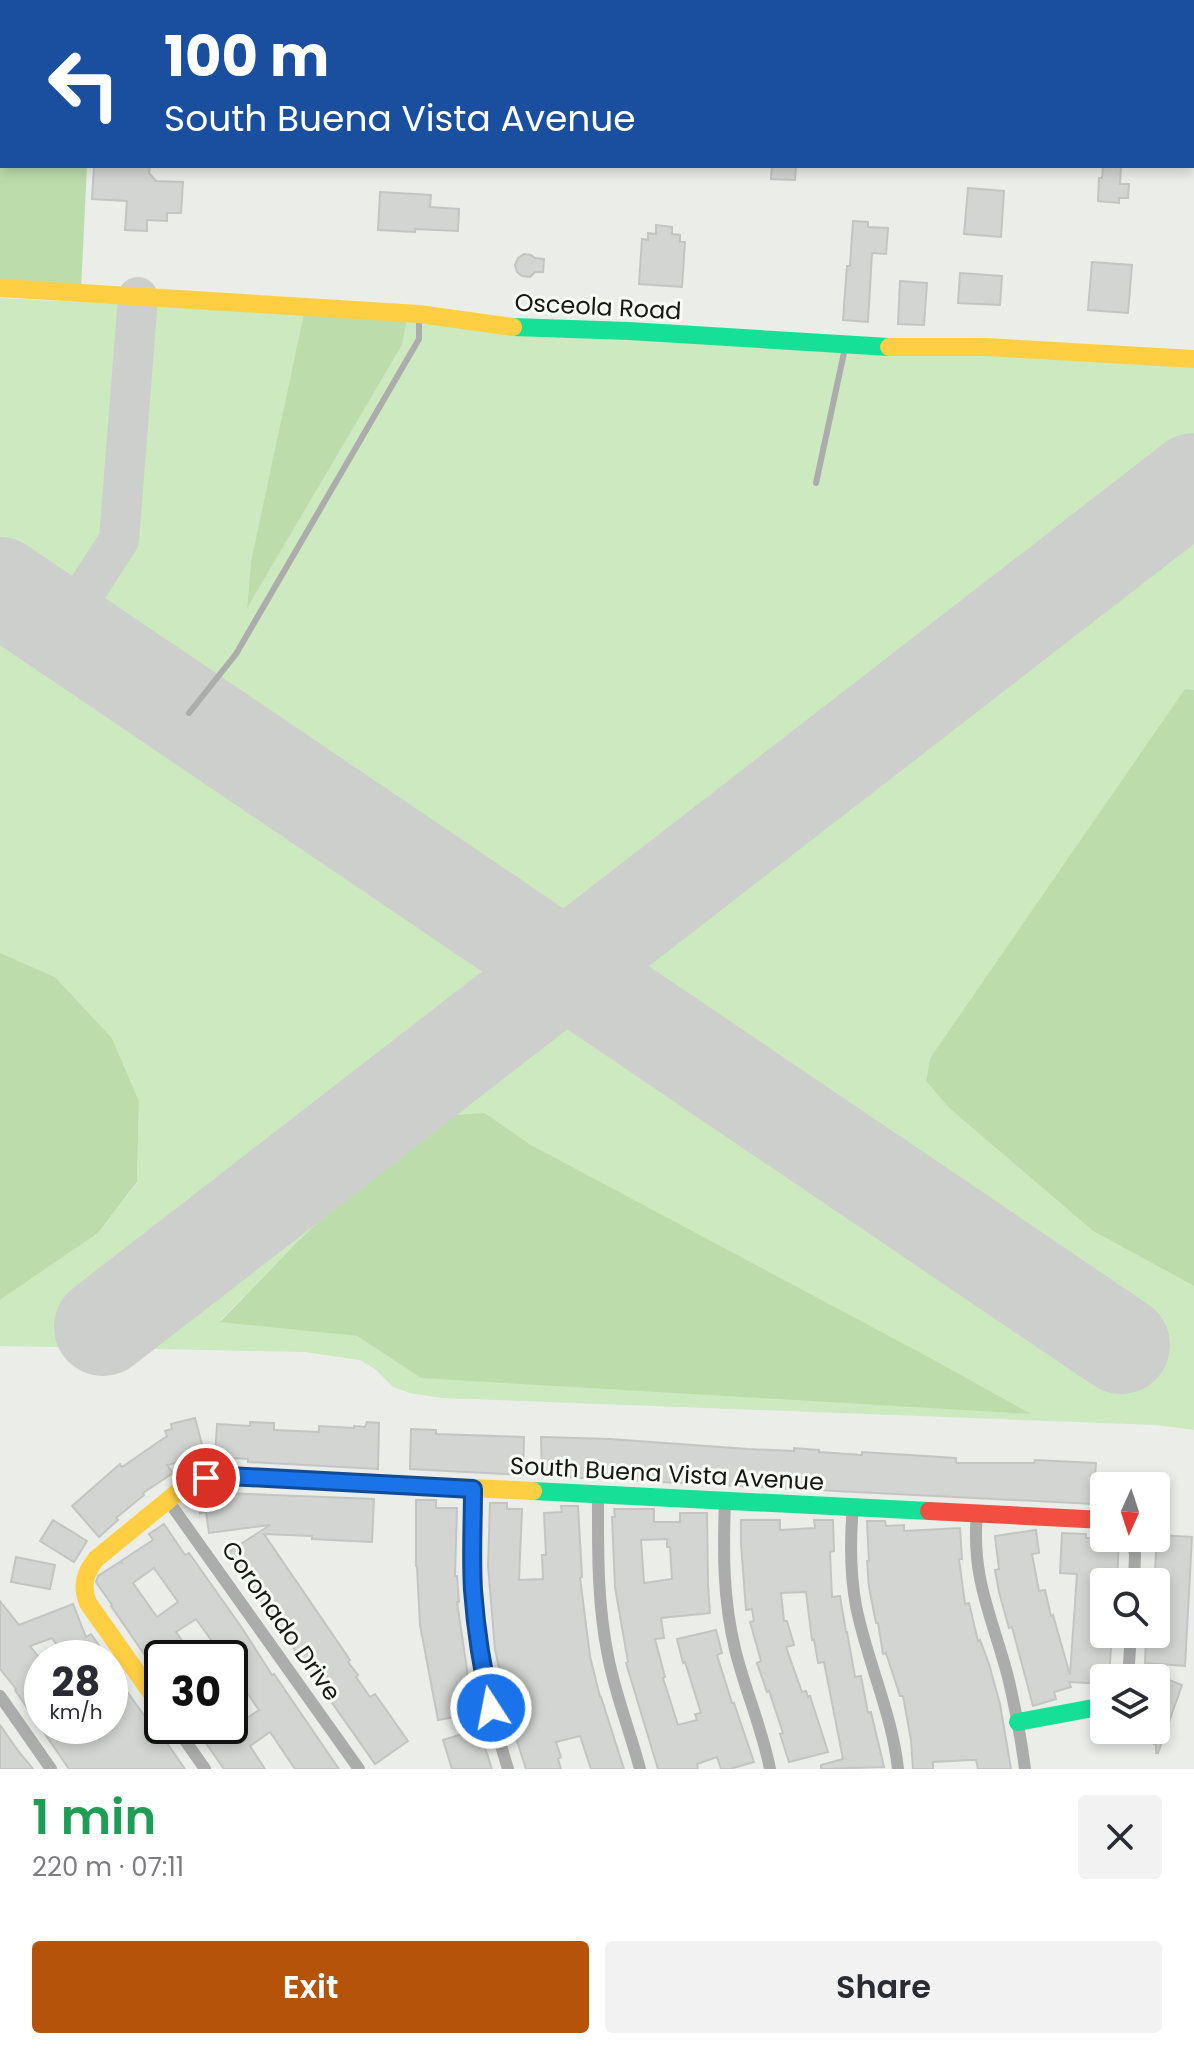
<!DOCTYPE html>
<html lang="en">
<head>
<meta charset="utf-8">
<style>
  body { margin:0; font-family:Poppins,sans-serif; background:#f2f2f3; color:#2b2b33; height:100vh; display:flex; flex-direction:column; font-size:30px; white-space:nowrap }
  * { box-sizing:border-box; margin:0 }
  p { font-size:26px; color:#7c7c81 }
  .icon { flex:none; width:44px; height:44px; fill:none; stroke:currentColor; stroke-width:2; stroke-linecap:round; stroke-linejoin:round }
  .map { position:relative; height:1769px; overflow:hidden }
  .sheet { display:flex; flex-direction:column; background:#fff; flex:1 }
  .sheet>* { flex:none }
  .guide { position:absolute; left:0px; top:0px; width:1194px; height:168px; box-shadow:0 4px 12px #0003; background:#1a4fa0; color:#fff; overflow:hidden }
  .needle { width:52px; rotate:183deg }
  .fabs { position:absolute; left:1090px; top:1472px; display:grid; gap:16px }
  .fabs a { display:grid; place-items:center; width:80px; height:80px; border-radius:8px; background:#fff; box-shadow:0 4px 12px #0003; font-size:40px }
  .speed { position:absolute; left:24px; top:1640px; display:flex; gap:16px; font-size:40px; font-weight:700; text-align:center }
  .speed>* { display:grid; place-content:center; width:104px; height:104px; border-radius:50%; background:#fff; box-shadow:0 4px 12px #0003; line-height:1 }
  .speed small { font-size:20px; font-weight:400 }
  .speed .limit { border:4px solid #111; border-radius:12px; background:#fff; color:#111 }
  .pin { position:absolute; display:grid; place-items:center; width:68px; height:68px; color:#fff; margin:-34px; border:4px solid #fff; border-radius:50%; box-shadow:0 2px 8px #0007 }
  .me { position:absolute; width:88px; margin:-44px; rotate:349deg; stroke-linejoin:round; filter:drop-shadow(0 0 6px #0008) }
  .turn { display:flex; align-items:center; gap:28px; height:168px; padding:0 32px; font-size:36px }
  .turn .icon { width:104px; height:104px; stroke-width:2.5 }
  .turn b { display:block; font-size:56px; line-height:68px }
  .round { display:grid; place-items:center; flex:none; width:84px; height:84px; border-radius:8px; background:#f2f2f3 }
  .summary { display:flex; align-items:center; justify-content:space-between; height:136px; padding:0 32px }
  h1 { font-size:48px; font-weight:600; line-height:60px; color:#1e9e55 }
  .cta { display:flex; gap:16px; margin-top:auto; padding:16px 32px }
  .cta a { flex:1; height:92px; border-radius:8px; background:#b45309; color:#fff; font-size:32px; font-weight:600; line-height:92px; text-align:center }
  .cta a+a { background:#f2f2f3; color:#2b2b33 }
  .map>svg:first-child { display:block }
  .green { fill:#cde9bf; fill-rule:evenodd }
  .forest { fill:#bddcac }
  .lines { fill:none; stroke-linecap:round; stroke-linejoin:round }
  .taxiway { stroke:#cdcfcc; stroke-width:40 }
  .runway { stroke:#cdcfcc; stroke-width:98 }
  .building { fill:#d3d5d2; stroke:#c4c5c2; stroke-width:2; fill-rule:evenodd }
  .lane { stroke:#abacab; stroke-width:6 }
  .street { stroke:#abacab; stroke-width:12 }
  .fast { stroke:#16e098; stroke-width:18 }
  .slow { stroke:#ffcf43; stroke-width:18 }
  .jam { stroke:#f24e42; stroke-width:18 }
  .route-casing { stroke:#114b97; stroke-width:20 }
  .route { stroke:#1a73e8; stroke-width:14 }
  .labels { text-anchor:middle; stroke-width:6; stroke-linejoin:round; paint-order:stroke }
  .street-label { font-size:24px; fill:#171816; stroke:#f7fcf5 }
</style>
</head>
<body>
<div class="map">
<svg width="1194" height="1769" viewBox="0 0 1194 1769">
  <rect width="100%" height="100%" fill="#ebede9"/>
  <!-- green -->
  <path class="green" d="M 0,298 L 304,313 L 251,561 L 247,606 L 402,345 L 407,320 L 1194,367 L 1194,690 L 1185,690 L 930,1058 L 926,1081 L 949,1108 L 1093,1231 L 1194,1286 L 1194,1430 L 1157,1425 L 442,1398 L 410,1393 L 393,1387 L 375,1369 L 360,1360 L 304,1352 L 0,1346 L 0,1300 L 98,1233 L 137,1183 L 139,1101 L 112,1038 L 55,977 L 0,953 ZM 485,1113 L 531,1145 L 421,1378 L 357,1336 L 220,1321 L 297,1242 L 430,1116 Z"/>
  <!-- forest -->
  <g class="forest">
    <path d="M 0,0 L 94,0 L 94,2 L 2,2 L 2,166 L 87,166 L 81,289 L 0,285 Z"/>
    <path d="M 304,313 L 407,320 L 402,345 L 247,608 L 251,561 Z"/>
    <path d="M 1185,689 L 1194,690 L 1194,1286 L 1093,1231 L 949,1108 L 926,1081 L 930,1058 Z"/>
    <path d="M 0,953 L 55,977 L 112,1038 L 139,1101 L 137,1182 L 98,1233 L 0,1300 Z"/>
    <path d="M 485,1113 L 531,1145 L 932,1359 L 1031,1414 L 421,1378 L 357,1336 L 220,1322 L 297,1242 L 430,1116 Z"/>
  </g>
  <g class="lines">
    <!-- taxiway -->
    <path class="taxiway" d="M 62,628 L 119,540 L 138,297"/>
    <!-- runway -->
    <g class="runway">
      <path d="M 0,586 L 1121,1345"/>
      <path d="M 103,1327 L 1194,482"/>
    </g>
  </g>
  <!-- building -->
  <g class="building">
    <path d="M 94,166 L 150,166 L 149,173 L 156,181 L 183,182 L 181,213 L 167,213 L 167,221 L 147,220 L 147,231 L 125,230 L 127,201 L 92,199 Z"/>
    <path d="M 772,166 L 796,166 L 795,180 L 771,179 Z"/>
    <path d="M 1103,166 L 1121,166 L 1120,184 L 1129,184 L 1128,198 L 1119,198 L 1119,203 L 1098,201 L 1099,178 L 1102,178 Z"/>
    <path d="M 968,188 L 1004,191 L 1001,237 L 964,234 Z"/>
    <path d="M 380,192 L 431,195 L 430,207 L 459,209 L 458,231 L 415,229 L 415,232 L 378,230 Z"/>
    <path d="M 853,221 L 868,222 L 868,227 L 888,228 L 886,254 L 872,253 L 868,322 L 843,320 L 847,266 L 850,266 Z"/>
    <path d="M 656,225 L 672,227 L 672,234 L 680,235 L 680,242 L 685,242 L 682,287 L 639,284 L 642,239 L 648,240 L 648,233 L 656,234 Z"/>
    <path d="M 524,254 L 531,255 L 535,258 L 544,259 L 543,272 L 535,272 L 530,277 L 522,276 L 517,272 L 515,265 L 518,258 Z"/>
    <path d="M 1092,262 L 1132,265 L 1128,313 L 1088,310 Z"/>
    <path d="M 960,273 L 1002,276 L 1000,305 L 958,303 Z"/>
    <path d="M 900,281 L 927,283 L 924,325 L 898,324 Z"/>
    <path d="M 195,1418 L 205,1456 L 167,1465 L 173,1473 L 143,1493 L 144,1495 L 116,1518 L 118,1520 L 99,1537 L 72,1506 L 120,1464 L 122,1467 L 167,1436 L 165,1431 L 172,1429 L 171,1424 Z"/>
    <path d="M 250,1422 L 274,1423 L 274,1430 L 319,1432 L 319,1426 L 354,1428 L 354,1426 L 365,1427 L 367,1422 L 379,1423 L 378,1469 L 248,1462 L 248,1459 L 215,1457 L 217,1424 L 250,1426 Z"/>
    <path d="M 411,1429 L 436,1430 L 436,1434 L 524,1437 L 523,1475 L 410,1469 Z"/>
    <path d="M 541,1437 L 610,1439 L 748,1449 L 794,1451 L 794,1448 L 819,1450 L 819,1452 L 862,1455 L 862,1452 L 956,1458 L 956,1463 L 1034,1463 L 1035,1460 L 1096,1463 L 1093,1504 L 542,1476 Z"/>
    <path d="M 226,1493 L 374,1499 L 372,1542 L 312,1539 L 312,1536 L 264,1534 L 350,1660 L 348,1662 L 358,1675 L 356,1677 L 370,1697 L 375,1694 L 408,1741 L 375,1764 L 227,1553 L 270,1525 L 209,1533 L 206,1512 L 200,1513 L 198,1497 Z"/>
    <path d="M 416,1500 L 436,1500 L 436,1508 L 457,1508 L 455,1576 L 457,1576 L 459,1602 L 457,1602 L 470,1690 L 476,1713 L 438,1720 L 420,1625 L 417,1567 L 416,1566 Z"/>
    <path d="M 490,1503 L 507,1503 L 507,1509 L 522,1509 L 519,1580 L 543,1579 L 542,1555 L 546,1555 L 544,1513 L 562,1512 L 561,1506 L 578,1506 L 582,1577 L 580,1578 L 590,1656 L 600,1697 L 601,1697 L 624,1769 L 591,1769 L 580,1736 L 556,1742 L 561,1757 L 558,1759 L 561,1769 L 526,1769 L 510,1719 L 495,1649 L 488,1566 Z"/>
    <path d="M 614,1509 L 654,1509 L 654,1522 L 680,1522 L 680,1513 L 707,1513 L 708,1583 L 710,1613 L 661,1618 L 664,1638 L 655,1639 L 665,1677 L 663,1678 L 678,1725 L 697,1720 L 695,1714 L 701,1713 L 685,1662 L 683,1663 L 677,1639 L 716,1630 L 722,1653 L 717,1655 L 732,1703 L 734,1703 L 754,1762 L 730,1769 L 721,1769 L 717,1757 L 697,1764 L 698,1769 L 658,1769 L 626,1663 L 628,1662 L 615,1587 L 612,1517 L 615,1517 ZM 667,1539 L 667,1547 L 670,1547 L 672,1579 L 644,1583 L 641,1540 Z"/>
    <path d="M 53,1520 L 87,1541 L 74,1562 L 40,1541 Z"/>
    <path d="M 741,1520 L 780,1520 L 780,1530 L 815,1528 L 814,1520 L 833,1520 L 834,1551 L 830,1552 L 832,1597 L 840,1596 L 846,1632 L 847,1632 L 855,1677 L 861,1676 L 868,1713 L 871,1712 L 884,1767 L 821,1769 L 821,1765 L 843,1759 L 824,1662 L 818,1663 L 814,1639 L 812,1640 L 806,1592 L 781,1593 L 784,1621 L 787,1621 L 794,1645 L 786,1647 L 802,1692 L 806,1691 L 808,1697 L 810,1696 L 828,1752 L 789,1762 L 780,1734 L 783,1733 L 769,1691 L 767,1692 L 757,1663 L 761,1661 L 750,1622 L 754,1621 L 752,1609 L 746,1610 L 741,1544 Z"/>
    <path d="M 867,1521 L 885,1521 L 886,1526 L 904,1525 L 904,1531 L 960,1528 L 962,1559 L 959,1559 L 965,1604 L 969,1603 L 978,1641 L 980,1640 L 989,1664 L 1000,1704 L 1011,1769 L 978,1769 L 976,1760 L 971,1760 L 933,1762 L 933,1769 L 913,1769 L 911,1740 L 903,1696 L 900,1696 L 886,1653 L 883,1654 L 878,1623 L 876,1623 L 869,1587 L 867,1561 L 869,1561 Z"/>
    <path d="M 164,1524 L 185,1555 L 189,1553 L 242,1628 L 272,1675 L 274,1674 L 339,1769 L 295,1769 L 270,1732 L 250,1746 L 265,1769 L 224,1769 L 194,1726 L 230,1726 L 230,1707 L 241,1722 L 259,1710 L 235,1675 L 230,1679 L 230,1658 L 224,1658 L 196,1619 L 176,1632 L 194,1658 L 162,1658 L 162,1680 L 111,1606 L 112,1605 L 96,1582 L 98,1576 L 120,1562 L 123,1564 L 121,1561 L 153,1540 L 149,1534 ZM 154,1568 L 178,1602 L 157,1617 L 133,1583 Z"/>
    <path d="M 1036,1530 L 1039,1553 L 1032,1554 L 1039,1591 L 1045,1590 L 1051,1616 L 1053,1615 L 1070,1675 L 1077,1574 L 1060,1573 L 1062,1533 L 1086,1534 L 1086,1538 L 1119,1539 L 1117,1581 L 1104,1580 L 1104,1634 L 1113,1634 L 1113,1647 L 1111,1647 L 1109,1678 L 1104,1678 L 1104,1684 L 1069,1682 L 1071,1687 L 1054,1692 L 1056,1699 L 1033,1706 L 1012,1627 L 1009,1628 L 999,1592 L 995,1570 L 999,1569 L 995,1536 Z"/>
    <path d="M 1157,1535 L 1192,1537 L 1185,1666 L 1145,1663 L 1146,1637 L 1156,1638 L 1156,1582 L 1150,1582 L 1151,1570 L 1155,1571 Z"/>
    <path d="M 16,1557 L 55,1565 L 50,1589 L 11,1582 Z"/>
    <path d="M 0,1601 L 19,1625 L 73,1604 L 86,1637 L 91,1634 L 108,1658 L 66,1658 L 52,1638 L 30,1646 L 42,1661 L 42,1726 L 110,1726 L 110,1662 L 125,1684 L 123,1686 L 149,1722 L 151,1720 L 185,1769 L 69,1769 L 15,1690 L 16,1689 L 0,1669 Z"/>
    <path d="M 1156,1675 L 1182,1685 L 1158,1753 L 1156,1753 L 1156,1741 L 1154,1744 L 1137,1730 L 1156,1730 Z"/>
    <path d="M 0,1725 L 19,1752 L 33,1769 L 0,1769 Z"/>
    <path d="M 479,1729 L 492,1769 L 452,1769 L 443,1740 Z"/>
  </g>
  <g class="lines">
    <!-- lane -->
    <g class="lane">
      <path d="M 816,483 L 845,348"/>
      <path d="M 189,713 L 236,654 L 419,339 L 419,318"/>
    </g>
    <!-- street -->
    <g class="street">
      <path d="M 473,1489 C 473,1524 471,1559 473,1594 C 478,1654 490,1712 508,1769"/>
      <path d="M 598,1495 C 598,1549 597,1602 608,1656 C 615,1694 630,1731 640,1769"/>
      <path d="M 167,1499 L 359,1769"/>
      <path d="M 725,1501 C 723,1552 723,1599 735,1649 C 745,1690 762,1728 770,1769"/>
      <path d="M 853,1507 C 850,1540 850,1573 856,1606 C 867,1661 892,1713 898,1769"/>
      <path d="M 977,1513 C 971,1579 992,1616 1008,1677 C 1015,1707 1021,1738 1025,1769"/>
      <path d="M 1131,1538 L 1135,1554 L 1134,1582"/>
      <path d="M 1128,1678 L 1131,1634"/>
      <path d="M 0,1696 L 51,1769"/>
      <path d="M 175,1726 L 205,1769"/>
    </g>
    <!-- fast -->
    <g class="fast">
      <path d="M 513,327 L 629,331 L 889,347"/>
      <path d="M 533,1491 L 929,1511"/>
      <path d="M 1018,1722 L 1104,1706"/>
    </g>
    <!-- slow -->
    <g class="slow">
      <path d="M 0,288 L 419,314 L 513,327"/>
      <path d="M 889,347 L 986,347 L 1194,359"/>
      <path d="M 162,1708 L 88,1603 C 81,1586 85,1573 96,1559 L 189,1483 L 206,1478 L 229,1476 L 533,1491"/>
    </g>
    <!-- jam -->
    <path class="jam" d="M 929,1511 L 1104,1520"/>
  </g>
  <g class="lines">
    <defs>
      <path id="route" d="M 206,1478 L 229,1476 L 473,1489 C 473,1522 471,1556 473,1590 C 476,1630 482,1669 491,1708"/>
    </defs>
    <!-- route casing -->
    <use href="#route" class="route-casing"/>
    <!-- route -->
    <use href="#route" class="route"/>
  </g>
  <g class="labels">
    <!-- street labels -->
    <g class="street-label">
      <text transform="translate(598 307) rotate(3)" y="8">Osceola Road</text>
      <text transform="translate(667 1474) rotate(3)" y="8">South Buena Vista Avenue</text>
      <text transform="translate(281 1621) rotate(55)" y="8">Coronado Drive</text>
    </g>
  </g>
</svg>
<div class="fabs">
<a><svg class="needle" viewBox="-14 -14 28 28"><path d="M0-13l5 13h-10z" fill="#e53935"/><path d="M0 13l5-13h-10z" fill="#7c7c81"/></svg></a>
<a><svg class="icon" aria-label="search" viewBox="0 0 24 24"><circle cx="10" cy="10" r="6"/><path d="M15 15l6 6"/></svg></a>
<a><svg class="icon" aria-label="layers" viewBox="0 0 24 24"><path d="M12 4l9 5-9 5-9-5zM3 14l9 5 9-5"/></svg></a>
</div>
<div class="speed"><div>28<small>km/h</small></div><div class="limit">30</div></div>
<div class="pin" style="left:206px;top:1478px;background:#d93025"><svg class="icon" aria-label="arrive" viewBox="0 0 24 24"><path d="M6 21V4h12l-3 4 3 4H6"/></svg></div>
<svg class="me" style="left:491px;top:1708px" viewBox="-20 -20 40 40"><circle r="17" fill="#1a73e8" stroke="#fff" stroke-width="3"/><path d="M0-11L8 9 0 5-8 9z" fill="#fff"/></svg>
<div class="guide">
<div class="turn"><svg class="icon" aria-label="left" viewBox="0 0 24 24"><path d="M17 20v-9H6M10 6l-5 5 5 5"/></svg><div><b>100 m</b>South Buena Vista Avenue</div></div>
</div>
</div>
<section class="sheet">
<div class="summary"><div><h1>1 min</h1><p>220 m · 07:11</p></div><a class="round"><svg class="icon" aria-label="close" viewBox="0 0 24 24"><path d="M6 6l12 12M18 6L6 18"/></svg></a></div>
<div class="cta"><a>Exit</a><a>Share</a></div>
</section>
</body>
</html>
